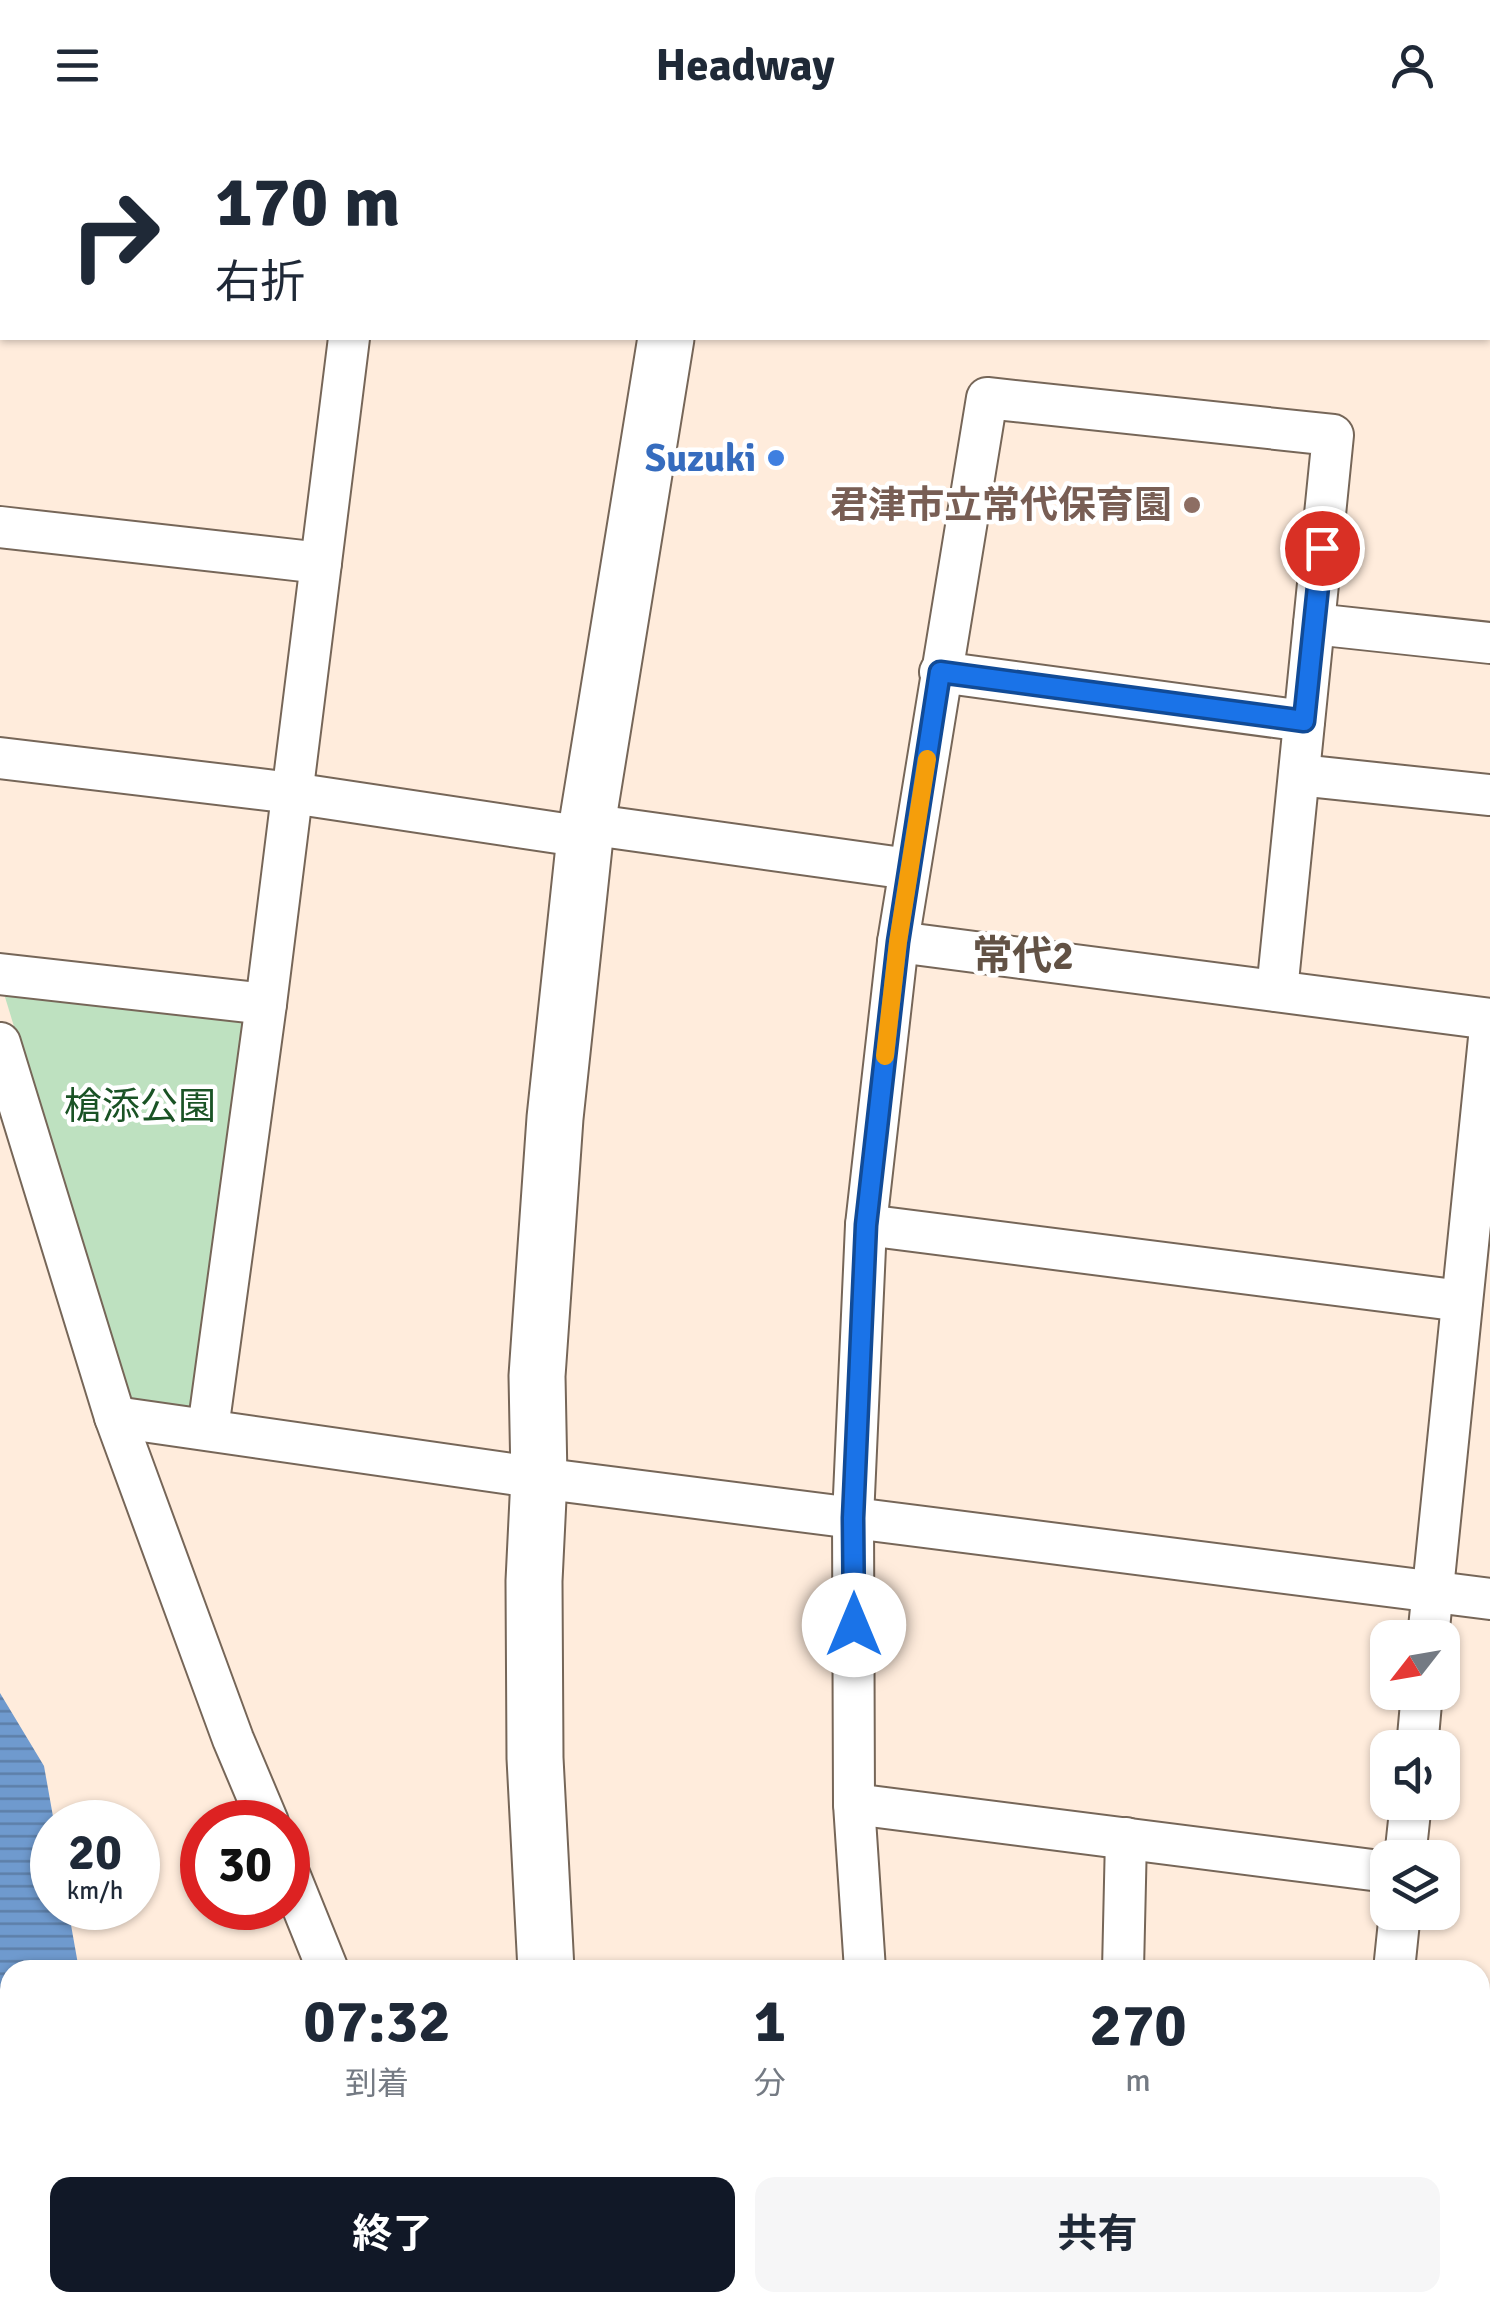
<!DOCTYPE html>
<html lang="ja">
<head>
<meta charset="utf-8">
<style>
  body { margin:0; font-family:Signika,"Noto Sans JP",sans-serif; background:#f6f6f7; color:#1f2937; height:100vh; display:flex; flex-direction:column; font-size:38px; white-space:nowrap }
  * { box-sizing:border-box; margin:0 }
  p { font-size:32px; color:#747a83 }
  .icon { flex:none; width:55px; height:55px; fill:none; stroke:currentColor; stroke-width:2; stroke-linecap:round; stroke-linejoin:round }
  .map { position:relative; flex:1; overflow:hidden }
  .side { position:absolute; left:0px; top:1830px; width:1490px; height:352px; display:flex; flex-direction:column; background:#fff; border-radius:30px 30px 0 0; box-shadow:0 2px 8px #0004 }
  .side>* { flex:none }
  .banner { position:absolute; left:0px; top:0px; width:1490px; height:210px; box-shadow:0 2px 8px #0004; background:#fff; color:#1f2937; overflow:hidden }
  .needle { width:65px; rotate:239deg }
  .fabs { position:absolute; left:1370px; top:1490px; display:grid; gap:20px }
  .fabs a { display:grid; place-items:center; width:90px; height:90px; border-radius:20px; background:#fff; box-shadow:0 2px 8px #0004; font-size:50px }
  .speed { position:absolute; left:30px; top:1670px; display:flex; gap:20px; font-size:50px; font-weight:700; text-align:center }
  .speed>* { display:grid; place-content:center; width:130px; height:130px; border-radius:50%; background:#fff; box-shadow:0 2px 8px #0004; line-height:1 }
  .speed small { font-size:25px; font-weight:400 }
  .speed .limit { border:15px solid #d22; background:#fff; color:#111 }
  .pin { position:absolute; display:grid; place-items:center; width:85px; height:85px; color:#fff; margin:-42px; border:5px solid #fff; border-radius:50%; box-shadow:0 2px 10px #0007 }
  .me { position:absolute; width:110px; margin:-55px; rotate:0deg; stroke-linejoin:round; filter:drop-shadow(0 0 8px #0008) }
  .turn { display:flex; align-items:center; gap:35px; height:210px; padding:0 50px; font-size:45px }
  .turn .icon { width:130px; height:130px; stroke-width:2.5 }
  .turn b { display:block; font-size:70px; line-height:85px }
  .eta { display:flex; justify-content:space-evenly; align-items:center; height:170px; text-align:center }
  .eta b { font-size:60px; font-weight:700; line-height:70px }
  .primary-button { display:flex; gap:20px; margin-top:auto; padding:20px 50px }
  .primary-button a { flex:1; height:115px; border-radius:20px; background:#111827; color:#fff; font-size:40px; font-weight:700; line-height:115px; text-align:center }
  .primary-button a+a { background:#f6f6f7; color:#1f2937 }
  header { display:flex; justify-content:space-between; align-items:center; height:130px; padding:0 50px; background:#fff; font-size:45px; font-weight:700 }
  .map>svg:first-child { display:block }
  .industrial { fill:url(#industrial-grid) }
  .green { fill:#bee1c0 }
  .garden { fill:url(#garden-dots) }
  .water { fill:url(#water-rules) }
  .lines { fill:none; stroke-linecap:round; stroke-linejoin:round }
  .street-casing { stroke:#766658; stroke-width:44 }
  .secondary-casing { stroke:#766658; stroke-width:59 }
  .highway-casing { stroke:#766658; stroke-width:59 }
  .street { stroke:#fff; stroke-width:40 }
  .secondary { stroke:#fff; stroke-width:55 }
  .highway { stroke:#fff; stroke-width:55 }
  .route-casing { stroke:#114b97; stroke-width:25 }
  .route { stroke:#1a73e8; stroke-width:18 }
  .slow { stroke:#f59e0b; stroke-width:18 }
  .shop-dot { fill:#3f7fe0; stroke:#fff; stroke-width:4 }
  .education-dot { fill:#8d6e63; stroke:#fff; stroke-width:4 }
  .labels { text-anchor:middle; stroke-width:9; stroke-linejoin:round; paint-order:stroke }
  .shop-label { font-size:38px; font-weight:bold; fill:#366cbe; stroke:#fff; text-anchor:end }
  .education-label { font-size:38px; font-weight:bold; fill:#785e54; stroke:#fff; text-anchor:end }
  .park-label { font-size:38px; fill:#1a5325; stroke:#fff }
  .neighbourhood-label { font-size:40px; font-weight:bold; fill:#625245; stroke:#fff }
</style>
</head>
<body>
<header><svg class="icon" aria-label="menu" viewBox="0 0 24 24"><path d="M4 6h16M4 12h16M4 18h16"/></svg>Headway<svg class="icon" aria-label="person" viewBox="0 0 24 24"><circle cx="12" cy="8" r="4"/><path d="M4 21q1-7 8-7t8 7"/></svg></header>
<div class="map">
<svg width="1490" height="2181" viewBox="0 0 1490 2181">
  <defs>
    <pattern id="industrial-grid" width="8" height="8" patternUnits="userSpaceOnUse" patternTransform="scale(2.5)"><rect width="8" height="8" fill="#f9dfd7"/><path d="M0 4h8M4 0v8" fill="none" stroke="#d7c0b9"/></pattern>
    <pattern id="garden-dots" width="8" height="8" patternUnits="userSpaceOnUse" patternTransform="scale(2.5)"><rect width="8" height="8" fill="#bee1c0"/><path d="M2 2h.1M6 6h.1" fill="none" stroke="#a4c2a6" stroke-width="1.8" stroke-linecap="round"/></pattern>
    <pattern id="water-rules" width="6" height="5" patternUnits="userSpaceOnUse" patternTransform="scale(2.5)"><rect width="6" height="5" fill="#6f9ace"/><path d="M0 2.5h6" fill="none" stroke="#5d7fa8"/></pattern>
  </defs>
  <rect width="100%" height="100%" fill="#ffecdc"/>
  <!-- industrial -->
  <path class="industrial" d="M 75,0 L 234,0 L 89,2 Z"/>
  <!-- green -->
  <path class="green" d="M 13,857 L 236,885 L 248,901 L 192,1278 L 142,1278 L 127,1267 L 5,867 Z"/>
  <!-- garden -->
  <path class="garden" d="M 1195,0 L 1371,0 L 1380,2 L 1204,2 Z"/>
  <!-- water -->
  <g class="water">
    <path d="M 0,1563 L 44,1636 L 54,1692 L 52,1778 L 68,1778 L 79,1840 L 10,1840 L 10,1965 L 0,1943 Z"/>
    <path d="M 33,2173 L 126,2173 L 127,2181 L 35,2181 Z"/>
  </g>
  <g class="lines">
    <defs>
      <g id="street">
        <path d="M 0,149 L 2,149"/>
        <path d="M 0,397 L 321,433"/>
        <path d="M 1314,494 L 1490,513"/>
        <path d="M 940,542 L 1304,591"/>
        <path d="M 0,628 L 292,663 L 585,707"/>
        <path d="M 1299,645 L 1490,665"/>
        <path d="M 587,694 L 909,739"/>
        <path d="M 898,812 L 1490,889"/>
        <path d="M 0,844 L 266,874"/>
        <path d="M 0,913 L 115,1287 L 233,1609 L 268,1692"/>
        <path d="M 866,1095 L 1462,1171"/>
        <path d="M 115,1287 L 539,1348 L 1490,1469"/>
        <path d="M 208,1299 L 266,874 L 349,208"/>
        <path d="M 1428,1508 L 1490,898"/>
        <path d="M 1417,1618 L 1422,1562"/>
        <path d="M 854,1674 L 1388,1742"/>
        <path d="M 1405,1728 L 1411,1672"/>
        <path d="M 288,1741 L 328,1840"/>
        <path d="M 865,1840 L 854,1674 L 853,1388 L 866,1095 L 898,812 L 987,268 L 1333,305 L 1277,861"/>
        <path d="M 1123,1840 L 1126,1708"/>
        <path d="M 1394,1840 L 1400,1782"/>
        <path d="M 888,2172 L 889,2181"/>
        <path d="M 324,2181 L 326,2172"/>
        <path d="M 1115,2181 L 1115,2172"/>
        <path d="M 1361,2181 L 1362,2172"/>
      </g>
      <g id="secondary">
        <path d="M 698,2 L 699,0"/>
        <path d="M 546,1840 L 535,1628 L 534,1451 L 539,1348 L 537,1246 L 555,988 L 585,707 L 666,208"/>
        <path d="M 562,2172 L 562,2181"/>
      </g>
      <g id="highway">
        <path d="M 1018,0 L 1031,2"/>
        <path d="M 1488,100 L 1490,101"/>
      </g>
    </defs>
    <!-- street casing -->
    <use href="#street" class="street-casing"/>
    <!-- secondary casing -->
    <use href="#secondary" class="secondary-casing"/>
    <!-- highway casing -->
    <use href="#highway" class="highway-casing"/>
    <!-- street -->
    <use href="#street" class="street"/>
    <!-- secondary -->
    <use href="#secondary" class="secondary"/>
    <!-- highway -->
    <use href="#highway" class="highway"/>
  </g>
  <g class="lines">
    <defs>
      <path id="route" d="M 854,1495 L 853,1388 L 866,1095 L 898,812 L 940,542 L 1304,591 L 1322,418"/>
    </defs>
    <!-- route casing -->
    <use href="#route" class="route-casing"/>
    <!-- route -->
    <use href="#route" class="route"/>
    <!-- slow -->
    <path class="slow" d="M 885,926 L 898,812 L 927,629"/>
  </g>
  <!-- markers -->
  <circle class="shop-dot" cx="776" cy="328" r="10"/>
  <circle class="education-dot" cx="1192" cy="375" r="10"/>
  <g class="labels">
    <!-- shop labels -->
    <g class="shop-label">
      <text x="756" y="341">Suzuki</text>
    </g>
    <!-- education labels -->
    <g class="education-label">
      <text x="1172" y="388">君津市立常代保育園</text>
    </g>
    <!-- park labels -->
    <g class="park-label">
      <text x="140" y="989">槍添公園</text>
    </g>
    <!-- neighbourhood labels -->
    <g class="neighbourhood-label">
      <text x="1023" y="839">常代2</text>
    </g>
  </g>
</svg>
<div class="fabs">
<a><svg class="needle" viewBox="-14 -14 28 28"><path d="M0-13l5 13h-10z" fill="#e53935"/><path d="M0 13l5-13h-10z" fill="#747a83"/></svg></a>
<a><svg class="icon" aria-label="sound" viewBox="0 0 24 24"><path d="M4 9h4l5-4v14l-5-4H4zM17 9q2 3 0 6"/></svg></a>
<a><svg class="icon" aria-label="layers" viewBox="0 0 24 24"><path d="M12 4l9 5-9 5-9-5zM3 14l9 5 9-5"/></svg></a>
</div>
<div class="speed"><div>20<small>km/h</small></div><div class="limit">30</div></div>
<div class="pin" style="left:1322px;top:418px;background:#d93025"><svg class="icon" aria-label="arrive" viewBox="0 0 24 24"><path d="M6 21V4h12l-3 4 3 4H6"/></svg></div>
<svg class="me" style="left:854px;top:1495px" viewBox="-20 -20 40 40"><circle r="19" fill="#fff"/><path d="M0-13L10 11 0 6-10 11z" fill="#1a73e8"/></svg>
<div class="banner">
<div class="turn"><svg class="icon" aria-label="right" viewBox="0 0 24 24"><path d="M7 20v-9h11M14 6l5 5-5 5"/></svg><div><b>170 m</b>右折</div></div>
</div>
<section class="side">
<div class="eta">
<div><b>07:32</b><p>到着</p></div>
<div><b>1</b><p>分</p></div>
<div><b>270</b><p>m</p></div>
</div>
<div class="primary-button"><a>終了</a><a>共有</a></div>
</section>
</div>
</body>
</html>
